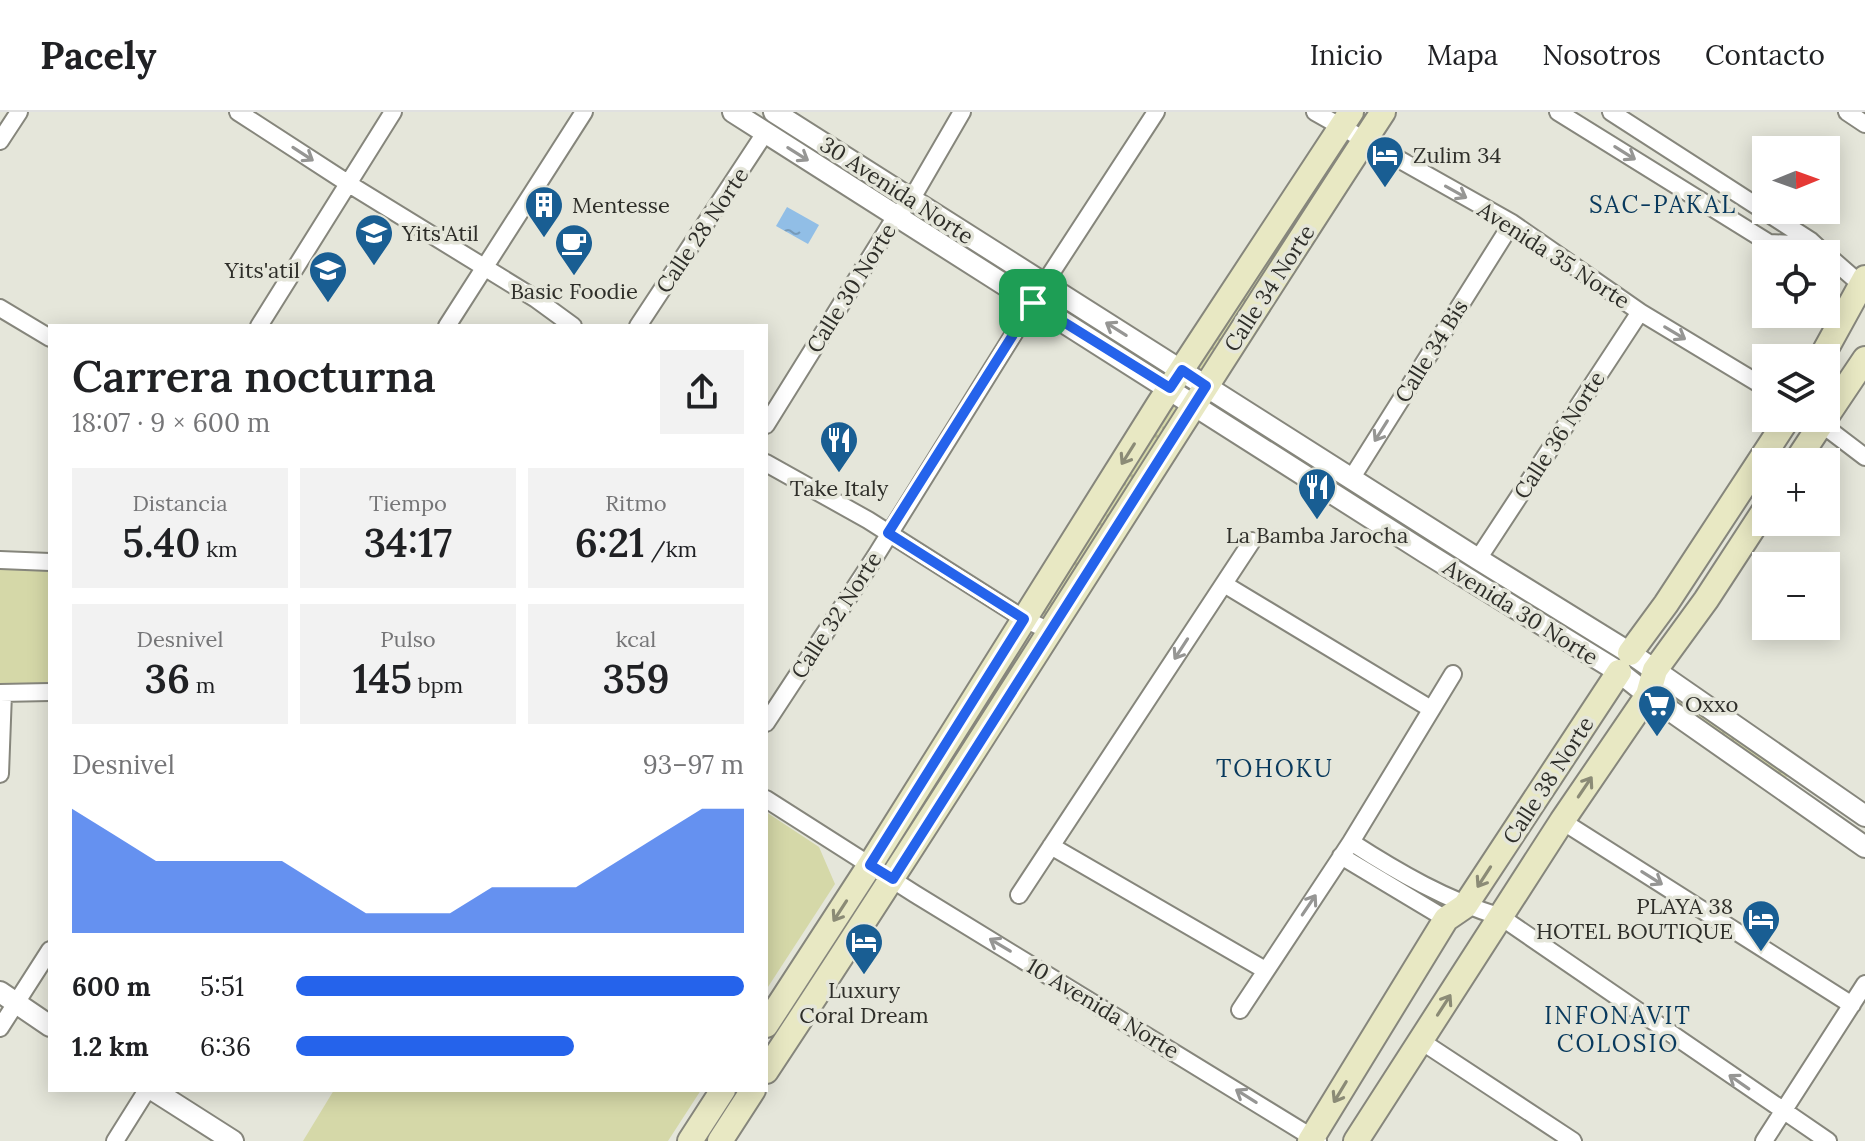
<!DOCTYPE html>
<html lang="es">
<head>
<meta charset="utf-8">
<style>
	body { margin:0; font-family:Lora,serif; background:#f2f2f2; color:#202124; height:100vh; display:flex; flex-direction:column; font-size:30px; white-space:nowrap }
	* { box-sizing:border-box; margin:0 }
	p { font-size:26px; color:#757577 }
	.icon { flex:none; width:44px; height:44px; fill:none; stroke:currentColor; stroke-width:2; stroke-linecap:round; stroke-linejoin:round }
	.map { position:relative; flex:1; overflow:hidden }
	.panel { position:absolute; left:48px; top:212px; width:720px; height:768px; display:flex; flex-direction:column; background:#fff; border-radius:0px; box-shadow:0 4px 20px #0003 }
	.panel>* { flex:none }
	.needle { width:52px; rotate:89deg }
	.buttons { position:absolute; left:1752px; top:24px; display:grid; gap:16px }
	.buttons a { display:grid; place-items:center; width:88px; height:88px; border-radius:0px; background:#fff; box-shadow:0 4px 20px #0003; font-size:40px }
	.pin { position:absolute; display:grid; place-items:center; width:68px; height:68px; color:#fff; margin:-34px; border-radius:16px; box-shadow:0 4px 12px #0006 }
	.round { display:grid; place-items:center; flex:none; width:84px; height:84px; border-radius:0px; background:#f2f2f2 }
	.overview { display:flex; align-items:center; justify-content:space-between; height:136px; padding:0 24px }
	h1 { font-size:44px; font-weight:600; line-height:60px }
	.metrics { display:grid; grid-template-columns:repeat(3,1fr); gap:12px; height:136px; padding:8px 24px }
	.metrics div { display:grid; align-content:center; border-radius:0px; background:#f2f2f2; text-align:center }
	.metrics b { font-size:40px; font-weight:600 }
	.metrics small { font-size:22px; font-weight:400 }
	.metrics p { font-size:22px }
	.chart { height:224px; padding:16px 24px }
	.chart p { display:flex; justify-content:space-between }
	.chart svg { width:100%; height:144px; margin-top:8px; fill:#2563eb; opacity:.7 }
	ul { padding:0 24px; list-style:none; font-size:26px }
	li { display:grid; grid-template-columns:128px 96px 1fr; align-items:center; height:60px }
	li i { height:20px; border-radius:10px; background:#2563eb }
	header { display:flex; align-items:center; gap:48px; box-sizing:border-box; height:112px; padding:0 40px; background:#fff; border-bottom:2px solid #e0e0e0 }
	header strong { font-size:38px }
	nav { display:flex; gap:44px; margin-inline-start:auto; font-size:28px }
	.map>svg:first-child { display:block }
</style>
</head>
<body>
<header>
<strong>Pacely</strong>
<nav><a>Inicio</a><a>Mapa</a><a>Nosotros</a><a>Contacto</a></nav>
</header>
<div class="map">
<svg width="1865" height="1029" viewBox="0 0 1865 1029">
	<defs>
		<pattern id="grass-dots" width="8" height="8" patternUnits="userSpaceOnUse" patternTransform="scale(2)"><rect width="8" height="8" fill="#d5d8a8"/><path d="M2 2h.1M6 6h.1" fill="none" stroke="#b7ba91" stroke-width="1.8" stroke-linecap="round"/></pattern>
		<pattern id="water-ripples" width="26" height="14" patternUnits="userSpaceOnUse" patternTransform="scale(2)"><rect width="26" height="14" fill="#91bee6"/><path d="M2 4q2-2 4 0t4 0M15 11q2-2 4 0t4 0" fill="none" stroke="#779bba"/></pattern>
	</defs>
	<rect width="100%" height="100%" fill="#e5e6da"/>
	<path fill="url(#grass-dots)" d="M1344,31L1348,34L1203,258L1199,259L1198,253Z
		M1174,286L1180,290L1126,382L1047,505L1043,504L1041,499L1121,377Z
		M1210,288L1612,541V545L1210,293Z
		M1024,525H1029V532L890,748L889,744Z
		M1664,577L1786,662L1787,665H1783L1662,581Z"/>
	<path fill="#d5d8a8" d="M0,454L50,456V573H0Z
		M766,700L819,735L835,772L766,878Z
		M334,978H701L668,1029H303Z"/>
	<path fill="url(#water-ripples)" d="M787,95L819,113L808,132L776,114Z"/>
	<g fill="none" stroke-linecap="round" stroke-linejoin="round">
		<defs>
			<path id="minor" d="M238,0L349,72L536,187L573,214
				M1315,0L1512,111L1640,200L1766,276
				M1558,0L1769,131L1793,132L1806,126
				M1611,0L1811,129L1825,142
				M1847,0L1865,12
				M0,29L19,0
				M1826,142L1865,176
				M1044,172L1156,0
				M0,196L50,226
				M259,214L393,0
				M447,214L584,0
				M638,214L765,21
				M1815,307L1865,345
				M766,313L896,104L911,88L962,0
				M766,351L868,408L1024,507L1050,519
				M1351,367L1512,111
				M1478,447L1640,200
				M0,448L50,450
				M1224,472L1431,597
				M0,581L50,580
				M766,611L875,445L1033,191
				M0,662L3,581
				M766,687L915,782L1318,1029
				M1562,709L1852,893
				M1351,730C1399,761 1446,788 1501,805L1828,1029
				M1051,734L1265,858
				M1341,744L1446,807
				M1019,783L1252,429
				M1240,898L1351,730L1453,562
				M0,916L50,838
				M1421,929L1573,1029
				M115,1029L147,978
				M1764,1029L1865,872"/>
			<path id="tertiary" d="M733,0L1426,441L1619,560L1648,583L1865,735
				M774,0L1478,447L1630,541L1865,704
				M0,880L50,914
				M153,978L233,1029"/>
			<path id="secondary" d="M1821,246L1865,166
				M1826,305L1865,247
				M1796,350L1825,306
				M1630,541L1666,492L1788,306
				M766,913L870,753L1159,292L1351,0
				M766,959C976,642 1175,318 1383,0
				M690,1029L723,978
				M720,1029L753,978
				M1310,1029L1446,807L1465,794L1619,560
				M1356,1029L1562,709L1648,583L1655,558L1706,488L1766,396"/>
		</defs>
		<use href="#minor" stroke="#86867c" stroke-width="20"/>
		<use href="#tertiary" stroke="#86867c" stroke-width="24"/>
		<use href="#secondary" stroke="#86867c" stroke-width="28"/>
		<use href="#minor" stroke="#fff" stroke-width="16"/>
		<use href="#tertiary" stroke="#fff" stroke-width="20"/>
		<use href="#secondary" stroke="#e8e8c3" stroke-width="24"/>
	</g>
	<defs><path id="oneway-shaft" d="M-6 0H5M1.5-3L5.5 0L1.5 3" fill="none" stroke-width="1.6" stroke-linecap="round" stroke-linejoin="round" transform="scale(2)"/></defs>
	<g stroke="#969694">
		<use href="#oneway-shaft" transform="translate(1625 41) rotate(32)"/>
		<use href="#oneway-shaft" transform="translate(303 42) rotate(33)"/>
		<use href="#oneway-shaft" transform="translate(798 42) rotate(32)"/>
		<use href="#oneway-shaft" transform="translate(1456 80) rotate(29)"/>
		<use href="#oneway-shaft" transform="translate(1116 217) rotate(-148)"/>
		<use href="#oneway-shaft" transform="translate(1675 221) rotate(31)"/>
		<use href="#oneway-shaft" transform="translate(1381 319) rotate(122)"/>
		<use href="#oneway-shaft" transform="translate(1181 537) rotate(123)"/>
		<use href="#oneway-shaft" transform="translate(1652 766) rotate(32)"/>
		<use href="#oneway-shaft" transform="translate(1309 793) rotate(-56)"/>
		<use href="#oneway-shaft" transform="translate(1000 833) rotate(-149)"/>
		<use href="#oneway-shaft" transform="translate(1739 970) rotate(-145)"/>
		<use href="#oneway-shaft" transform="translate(1246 984) rotate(-148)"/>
	</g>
	<g stroke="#8b8b76">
		<use href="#oneway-shaft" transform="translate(1128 342) rotate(122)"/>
		<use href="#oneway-shaft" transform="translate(1585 675) rotate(-56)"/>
		<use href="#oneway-shaft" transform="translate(1484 765) rotate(123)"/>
		<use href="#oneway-shaft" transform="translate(840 799) rotate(123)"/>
		<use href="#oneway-shaft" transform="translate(1444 893) rotate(-57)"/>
		<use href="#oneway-shaft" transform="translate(1340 980) rotate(121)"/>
	</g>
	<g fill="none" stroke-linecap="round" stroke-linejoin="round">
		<defs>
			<path id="route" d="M1033,191L1170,276L1182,258L1206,274L893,767L870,753L1024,507L888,421Z"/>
		</defs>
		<use href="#route" stroke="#fff" stroke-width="16"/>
		<use href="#route" stroke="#2563eb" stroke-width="10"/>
	</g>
	<defs>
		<symbol id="hotel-pin" viewBox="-11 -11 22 30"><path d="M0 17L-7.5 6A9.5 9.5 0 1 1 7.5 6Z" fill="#195e93" stroke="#e5e6da"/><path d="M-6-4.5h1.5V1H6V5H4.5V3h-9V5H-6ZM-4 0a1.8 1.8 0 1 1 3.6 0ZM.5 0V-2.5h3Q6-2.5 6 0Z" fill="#fff"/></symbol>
		<symbol id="building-pin" viewBox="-11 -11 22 30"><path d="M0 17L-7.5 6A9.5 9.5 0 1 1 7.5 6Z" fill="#195e93" stroke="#e5e6da"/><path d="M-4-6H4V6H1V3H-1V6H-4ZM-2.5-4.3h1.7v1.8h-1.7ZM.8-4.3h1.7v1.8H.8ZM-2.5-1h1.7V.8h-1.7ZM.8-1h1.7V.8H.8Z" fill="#fff"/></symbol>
		<symbol id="school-pin" viewBox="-11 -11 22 30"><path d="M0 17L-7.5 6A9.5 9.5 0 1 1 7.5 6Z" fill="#195e93" stroke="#e5e6da"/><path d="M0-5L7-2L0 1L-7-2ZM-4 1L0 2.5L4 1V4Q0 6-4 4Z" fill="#fff"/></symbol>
		<symbol id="cafe-pin" viewBox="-11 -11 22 30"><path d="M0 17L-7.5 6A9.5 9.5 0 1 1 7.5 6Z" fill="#195e93" stroke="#e5e6da"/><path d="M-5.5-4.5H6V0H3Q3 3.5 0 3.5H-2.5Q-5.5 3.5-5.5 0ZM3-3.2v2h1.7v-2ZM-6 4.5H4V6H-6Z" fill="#fff"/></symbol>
		<symbol id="restaurant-pin" viewBox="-11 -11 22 30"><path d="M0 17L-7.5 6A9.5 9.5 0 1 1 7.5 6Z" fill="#195e93" stroke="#e5e6da"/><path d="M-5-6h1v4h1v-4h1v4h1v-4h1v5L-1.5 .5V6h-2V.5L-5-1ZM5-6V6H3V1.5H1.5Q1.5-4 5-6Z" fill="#fff"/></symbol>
		<symbol id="supermarket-pin" viewBox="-11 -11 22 30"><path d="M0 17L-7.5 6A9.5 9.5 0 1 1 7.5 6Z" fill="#195e93" stroke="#e5e6da"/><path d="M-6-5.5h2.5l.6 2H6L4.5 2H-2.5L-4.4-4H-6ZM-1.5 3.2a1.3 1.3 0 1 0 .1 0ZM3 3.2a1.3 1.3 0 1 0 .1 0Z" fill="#fff"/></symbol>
	</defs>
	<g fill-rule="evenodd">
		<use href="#hotel-pin" x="1363" y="21" width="44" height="60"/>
		<use href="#building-pin" x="522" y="71" width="44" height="60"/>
		<use href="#school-pin" x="352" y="99" width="44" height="60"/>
		<use href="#cafe-pin" x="552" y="109" width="44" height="60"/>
		<use href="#school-pin" x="306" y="136" width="44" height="60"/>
		<use href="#restaurant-pin" x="817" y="306" width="44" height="60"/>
		<use href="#restaurant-pin" x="1295" y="353" width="44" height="60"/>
		<use href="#supermarket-pin" x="1635" y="570" width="44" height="60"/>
		<use href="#hotel-pin" x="1739" y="785" width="44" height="60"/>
		<use href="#hotel-pin" x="842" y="808" width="44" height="60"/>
	</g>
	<g text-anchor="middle" stroke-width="7" stroke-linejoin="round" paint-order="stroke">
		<g font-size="22" fill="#2e2e29" stroke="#e5e6da" text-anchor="start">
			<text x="1413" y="51">Zulim 34</text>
			<text x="572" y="101">Mentesse</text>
			<text x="402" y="129">Yits'Atil</text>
			<text x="300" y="166" text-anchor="end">Yits'atil</text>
			<text x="574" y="187" text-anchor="middle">Basic Foodie</text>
			<text x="839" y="384" text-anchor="middle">Take Italy</text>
			<text x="1317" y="431" text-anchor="middle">La Bamba Jarocha</text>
			<text x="1685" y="600">Oxxo</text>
			<text x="1733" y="802" text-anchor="end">PLAYA 38<tspan x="1733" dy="25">HOTEL BOUTIQUE</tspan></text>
			<text x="864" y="886" text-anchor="middle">Luxury<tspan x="864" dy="25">Coral Dream</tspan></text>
		</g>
		<g font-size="22" fill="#2e2e29" stroke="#e5e6da">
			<text transform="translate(897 78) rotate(33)" y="8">30 Avenida Norte</text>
			<text transform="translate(702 118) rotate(-56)" y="8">Calle 28 Norte</text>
			<text transform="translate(1554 143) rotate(33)" y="8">Avenida 35 Norte</text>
			<text transform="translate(851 176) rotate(-58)" y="8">Calle 30 Norte</text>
			<text transform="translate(1269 176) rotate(-57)" y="8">Calle 34 Norte</text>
			<text transform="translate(1431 239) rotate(-58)" y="8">Calle 34 Bis</text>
			<text transform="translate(1559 323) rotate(-57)" y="8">Calle 36 Norte</text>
			<text transform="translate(1521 500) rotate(32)" y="8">Avenida 30 Norte</text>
			<text transform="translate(836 503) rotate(-57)" y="8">Calle 32 Norte</text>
			<text transform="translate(1548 668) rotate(-57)" y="8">Calle 38 Norte</text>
			<text transform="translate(1103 896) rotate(31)" y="8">10 Avenida Norte</text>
		</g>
		<g font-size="24" letter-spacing="2" fill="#08395d" stroke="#e5e6da">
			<text x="1663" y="101">SAC-PAKAL</text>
			<text x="1275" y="665">TOHOKU</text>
			<text x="1618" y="912">INFONAVIT<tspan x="1618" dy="28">COLOSIO</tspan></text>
		</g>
	</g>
</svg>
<div class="buttons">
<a><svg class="needle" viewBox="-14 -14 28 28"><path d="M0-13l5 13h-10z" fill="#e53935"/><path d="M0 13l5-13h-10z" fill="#757577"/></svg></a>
<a><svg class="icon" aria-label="locate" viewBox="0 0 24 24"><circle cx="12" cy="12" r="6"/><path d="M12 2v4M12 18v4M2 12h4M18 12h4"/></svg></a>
<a><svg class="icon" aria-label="layers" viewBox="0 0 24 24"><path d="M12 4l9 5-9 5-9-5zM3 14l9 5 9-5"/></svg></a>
<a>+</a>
<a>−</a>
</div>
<div class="pin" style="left:1033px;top:191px;background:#1e9e55"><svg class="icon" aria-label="arrive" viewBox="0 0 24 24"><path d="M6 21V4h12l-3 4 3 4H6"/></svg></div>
<section class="panel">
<div class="overview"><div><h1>Carrera nocturna</h1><p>18:07 · 9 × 600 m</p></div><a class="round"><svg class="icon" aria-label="share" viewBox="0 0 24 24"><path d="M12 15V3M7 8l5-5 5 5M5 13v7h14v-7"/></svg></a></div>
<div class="metrics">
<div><p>Distancia</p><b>5.40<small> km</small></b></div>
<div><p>Tiempo</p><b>34:17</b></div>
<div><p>Ritmo</p><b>6:21<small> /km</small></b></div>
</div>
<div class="metrics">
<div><p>Desnivel</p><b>36<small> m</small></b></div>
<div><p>Pulso</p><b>145<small> bpm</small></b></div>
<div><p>kcal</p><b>359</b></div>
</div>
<div class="chart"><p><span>Desnivel</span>93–97 m</p>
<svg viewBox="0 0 160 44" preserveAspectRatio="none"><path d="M0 44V6L10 14L20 22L30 22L40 22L50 22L60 30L70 38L80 38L90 38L100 30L110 30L120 30L130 22L140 14L150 6L160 6V44z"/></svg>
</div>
<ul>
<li><b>600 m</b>5:51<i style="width:100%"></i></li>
<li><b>1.2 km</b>6:36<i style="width:62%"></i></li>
</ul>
</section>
</div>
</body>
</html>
